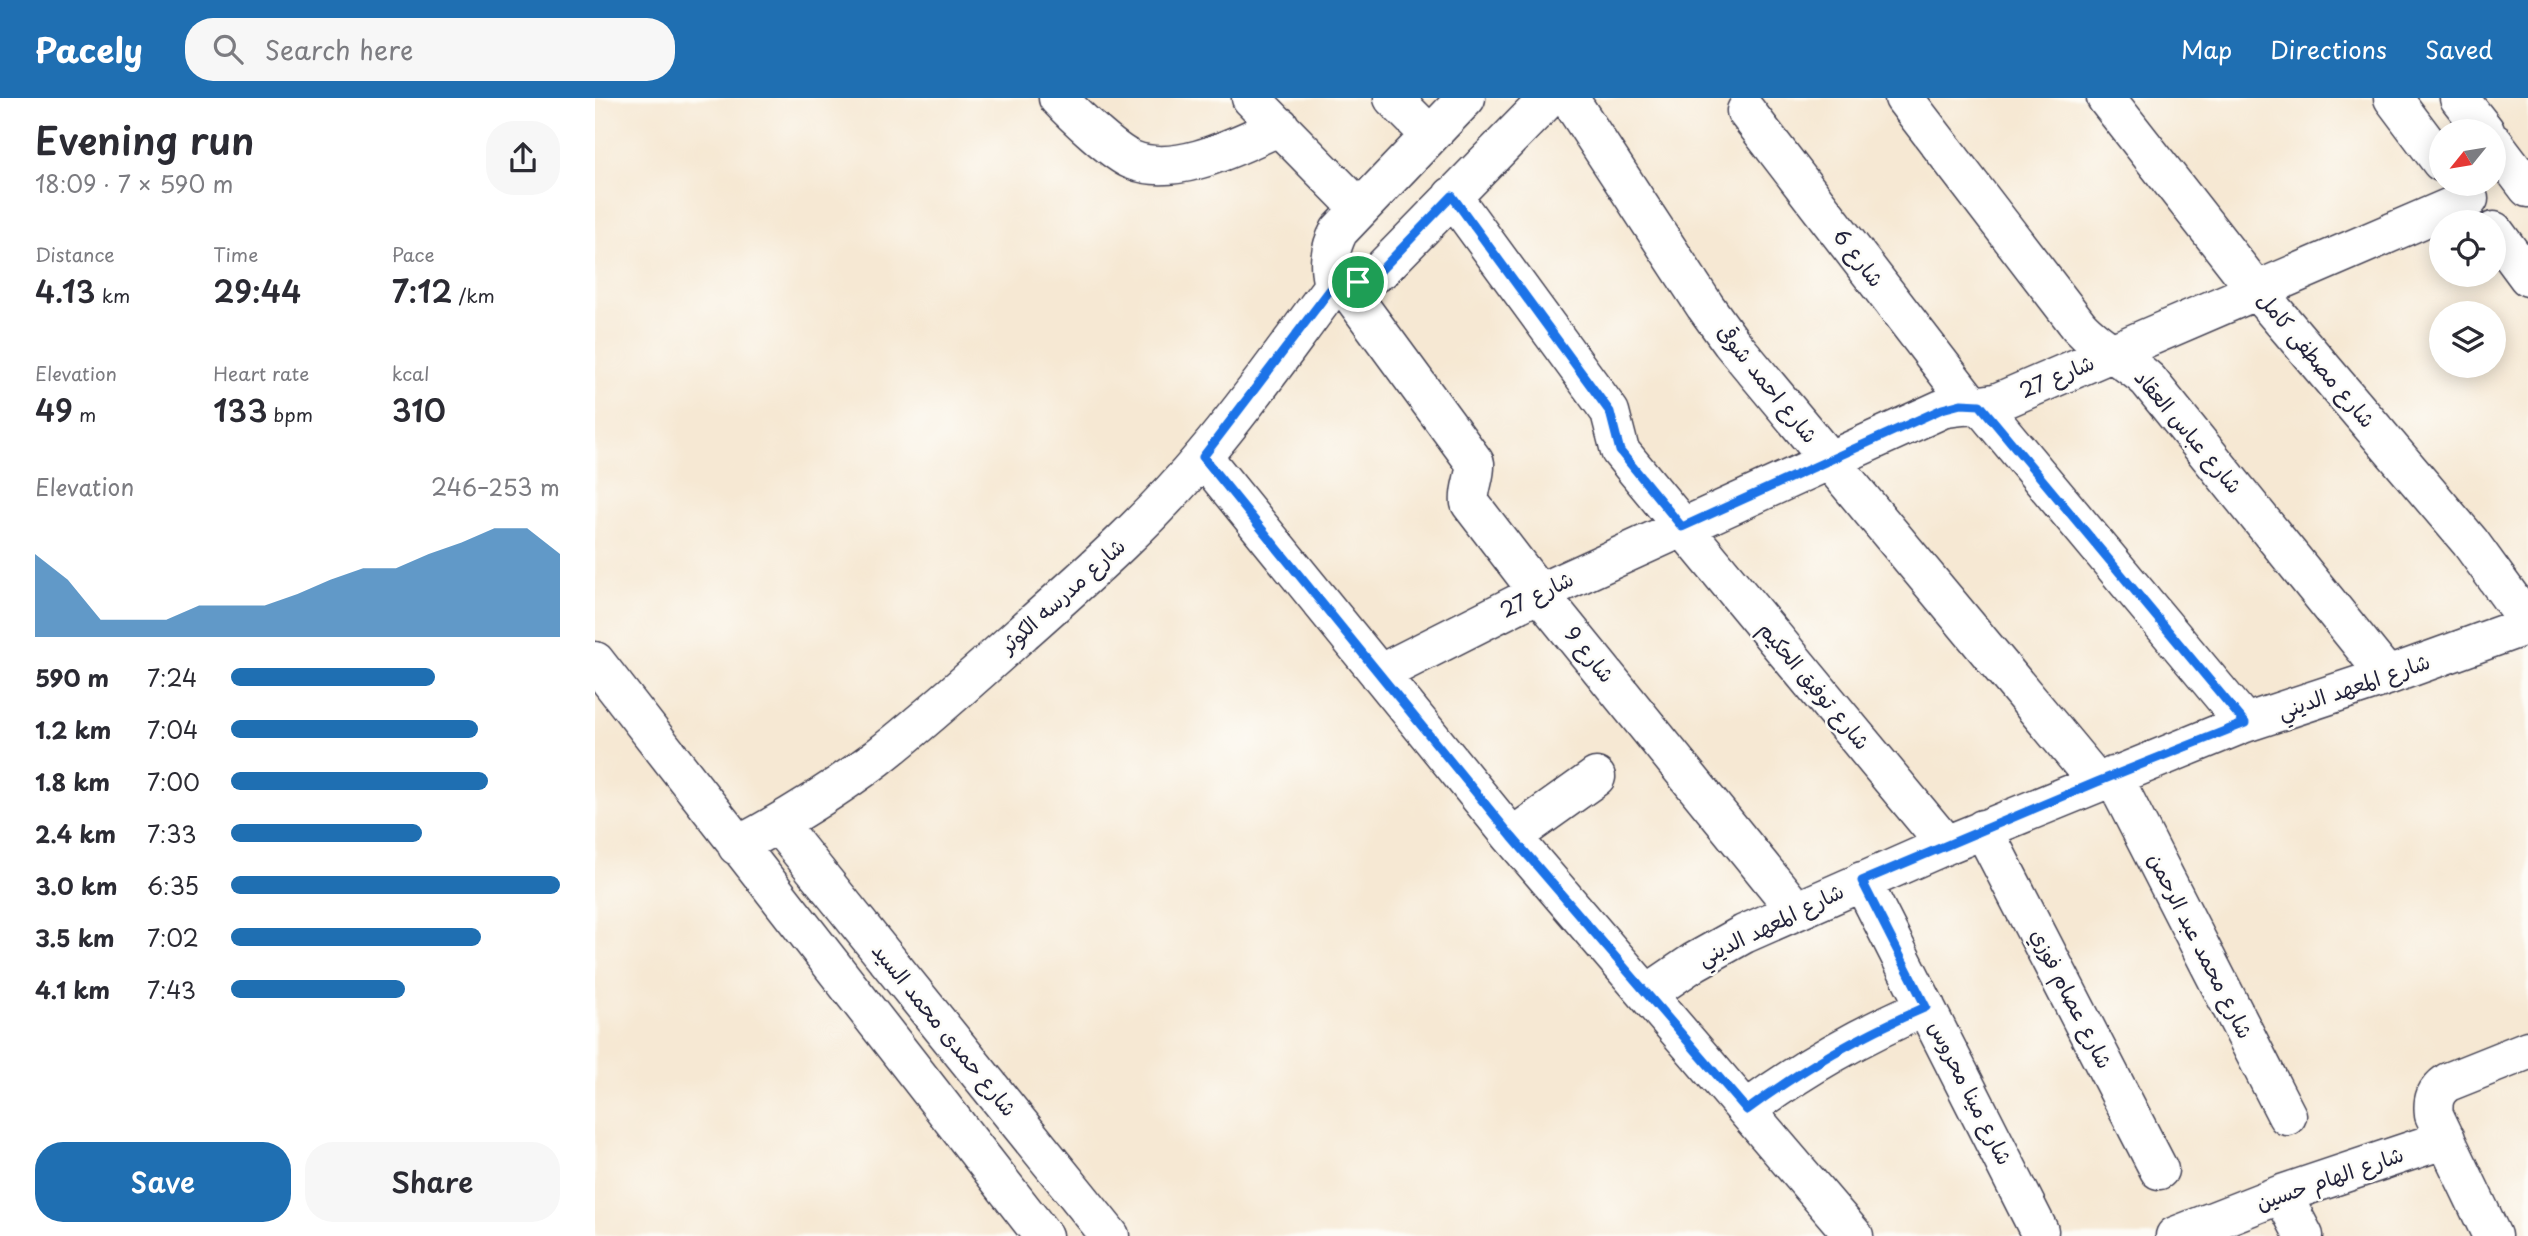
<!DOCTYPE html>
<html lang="en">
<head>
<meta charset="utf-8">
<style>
	body { margin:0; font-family:"Playpen Sans","Playpen Sans Arabic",sans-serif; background:#f7f7f7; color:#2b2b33; height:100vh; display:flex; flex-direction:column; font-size:26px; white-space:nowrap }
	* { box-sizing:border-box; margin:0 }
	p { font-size:23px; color:#7c7c81 }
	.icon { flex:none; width:38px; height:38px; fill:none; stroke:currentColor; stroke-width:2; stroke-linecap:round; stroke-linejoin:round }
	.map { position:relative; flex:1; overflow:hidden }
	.details { display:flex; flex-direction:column; background:#fff; width:595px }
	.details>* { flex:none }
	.needle { width:46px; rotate:240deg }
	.controls { position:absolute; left:1834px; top:21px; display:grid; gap:14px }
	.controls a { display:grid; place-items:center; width:77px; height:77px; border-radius:50%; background:#fff; box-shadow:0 4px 18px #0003; font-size:35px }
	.pin { position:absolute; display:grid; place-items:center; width:60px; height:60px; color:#fff; margin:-30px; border:4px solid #fff; border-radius:50%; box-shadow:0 2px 7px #0007 }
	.round { display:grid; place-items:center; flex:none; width:74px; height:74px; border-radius:28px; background:#f7f7f7 }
	.head { display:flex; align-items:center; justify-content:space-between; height:119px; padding:0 35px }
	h1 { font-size:38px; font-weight:600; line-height:52px }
	.metrics { display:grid; grid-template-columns:repeat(3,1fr); gap:10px; height:119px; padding:7px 35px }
	.metrics div { display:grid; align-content:center }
	.metrics b { font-size:30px; font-weight:600 }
	.metrics small { font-size:19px; font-weight:400 }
	.metrics p { font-size:19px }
	.chart { height:196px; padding:14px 35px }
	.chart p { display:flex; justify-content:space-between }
	.chart svg { width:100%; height:126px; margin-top:7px; fill:#1f6fb2; opacity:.7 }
	.primary-button { display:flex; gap:14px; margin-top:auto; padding:14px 35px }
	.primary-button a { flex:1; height:80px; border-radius:28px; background:#1f6fb2; color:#fff; font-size:28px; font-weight:600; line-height:80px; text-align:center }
	.primary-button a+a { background:#f7f7f7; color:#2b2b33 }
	ul { padding:0 35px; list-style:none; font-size:23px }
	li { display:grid; grid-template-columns:112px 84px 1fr; align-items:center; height:52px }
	li i { height:18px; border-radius:9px; background:#1f6fb2 }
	header { display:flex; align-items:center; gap:42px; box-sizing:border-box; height:98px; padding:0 35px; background:#1f6fb2; color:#fff }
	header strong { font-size:33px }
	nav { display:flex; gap:38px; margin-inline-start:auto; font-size:24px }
	.search { width:490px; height:63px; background:#f7f7f7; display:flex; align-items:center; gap:18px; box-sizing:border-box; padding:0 24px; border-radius:28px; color:#7c7c81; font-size:26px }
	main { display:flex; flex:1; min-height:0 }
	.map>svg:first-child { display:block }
</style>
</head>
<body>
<header>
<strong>Pacely</strong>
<div class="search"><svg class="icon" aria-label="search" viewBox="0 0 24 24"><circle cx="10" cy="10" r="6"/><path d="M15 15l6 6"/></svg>Search here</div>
<nav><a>Map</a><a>Directions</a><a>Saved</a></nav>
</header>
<main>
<section class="details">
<div class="head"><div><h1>Evening run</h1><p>18:09 · 7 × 590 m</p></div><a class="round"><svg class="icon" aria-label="share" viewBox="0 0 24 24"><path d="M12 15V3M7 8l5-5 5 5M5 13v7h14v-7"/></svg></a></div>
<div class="metrics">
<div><p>Distance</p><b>4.13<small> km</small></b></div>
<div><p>Time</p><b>29:44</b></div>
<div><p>Pace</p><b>7:12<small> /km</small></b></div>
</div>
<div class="metrics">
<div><p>Elevation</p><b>49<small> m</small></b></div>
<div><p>Heart rate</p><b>133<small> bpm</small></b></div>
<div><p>kcal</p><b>310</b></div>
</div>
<div class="chart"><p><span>Elevation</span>246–253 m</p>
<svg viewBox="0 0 160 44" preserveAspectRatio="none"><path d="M0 44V15L10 24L20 38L30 38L40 38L50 33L60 33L70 33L80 29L90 24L100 20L110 20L120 15L130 11L140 6L150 6L160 15V44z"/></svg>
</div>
<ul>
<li><b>590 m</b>7:24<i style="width:62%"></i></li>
<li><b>1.2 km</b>7:04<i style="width:75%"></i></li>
<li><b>1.8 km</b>7:00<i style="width:78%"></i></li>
<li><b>2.4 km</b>7:33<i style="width:58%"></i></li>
<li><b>3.0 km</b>6:35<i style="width:100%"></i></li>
<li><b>3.5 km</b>7:02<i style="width:76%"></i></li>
<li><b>4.1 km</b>7:43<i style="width:53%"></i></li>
</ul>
<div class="primary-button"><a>Save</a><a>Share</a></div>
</section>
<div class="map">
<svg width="1933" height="1138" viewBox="0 0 1933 1138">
	<rect width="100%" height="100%" fill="#fdfcf7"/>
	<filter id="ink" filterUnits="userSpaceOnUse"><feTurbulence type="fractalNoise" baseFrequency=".0143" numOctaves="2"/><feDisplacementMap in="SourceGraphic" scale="14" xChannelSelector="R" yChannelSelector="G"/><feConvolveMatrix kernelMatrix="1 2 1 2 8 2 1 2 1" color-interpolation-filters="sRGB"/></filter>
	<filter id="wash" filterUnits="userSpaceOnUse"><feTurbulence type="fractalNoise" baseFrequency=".00686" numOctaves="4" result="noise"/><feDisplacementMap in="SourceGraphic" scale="28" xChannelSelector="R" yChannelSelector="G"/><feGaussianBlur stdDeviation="1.57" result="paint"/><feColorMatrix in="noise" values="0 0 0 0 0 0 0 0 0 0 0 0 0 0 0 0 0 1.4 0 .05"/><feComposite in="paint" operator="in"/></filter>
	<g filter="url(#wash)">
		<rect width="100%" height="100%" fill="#f6e8d3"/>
	</g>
	<g filter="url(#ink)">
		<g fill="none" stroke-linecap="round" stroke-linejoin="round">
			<defs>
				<path id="minor" d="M463,0C477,15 519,55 537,62C582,80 643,47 685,28
					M656,0L765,111
					M798,0L835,37
					M974,0L1110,208L1136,244L1502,684
					M1309,0L1484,228C1504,250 1531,262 1553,282L1792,578
					M1511,0L1662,193L1875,444L1933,524
					M1798,0L1846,64
					M1864,0L1890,33
					M1151,13L1376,306
					M1899,45L1933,90
					M857,98L1015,314L1025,353L1351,747
					M1899,133L1933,179
					M738,188L763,184L786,172L954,0
					M750,188L880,365C881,379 873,391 875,405L944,495L1201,812
					M1385,307L1650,625
					M608,359L917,739L1259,1138
					M0,563L448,1138
					M784,576L944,495L1347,311C1366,306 1385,309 1403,304L1874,101
					M1518,678L1692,1018
					M183,726L515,1138
					M1388,731L1564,1072
					M917,739L1001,679
					M142,748C191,722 238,693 282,660C332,621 379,578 427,535C490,479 554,423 609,357C655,303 695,245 738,188C733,167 734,152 744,133L871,0
					M1267,783L1444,1133
					M1052,896L1099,864L1149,836L1351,747L1650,625L1792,578L1933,527
					M1151,1012C1210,969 1264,938 1331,909
					M1687,1096L1709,1138
					M1580,1138L1687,1096L1851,1041
					M1897,1138L1839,1017C1837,1002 1840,993 1853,984L1933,952"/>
			</defs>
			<use href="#minor" stroke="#424052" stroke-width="41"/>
			<use href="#minor" stroke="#fff" stroke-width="38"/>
		</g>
	</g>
	<g fill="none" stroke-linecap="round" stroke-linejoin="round" filter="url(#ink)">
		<defs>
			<path id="route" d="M857,98L1015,314L1025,353L1087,429L1347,311L1366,306L1385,307L1650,625L1502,684L1267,783L1331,909C1264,938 1210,969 1152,1012L917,739L608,359L738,188L763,184L786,172Z"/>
		</defs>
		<use href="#route" stroke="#fff" stroke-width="14"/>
		<use href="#route" stroke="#1a73e8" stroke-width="9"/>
	</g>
	<g text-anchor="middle" stroke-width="5" stroke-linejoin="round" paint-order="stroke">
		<g font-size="21" fill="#22223b" stroke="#fdfcf7">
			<text transform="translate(1263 160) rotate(52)" y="7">شارع 6</text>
			<text transform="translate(1721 262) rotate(50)" y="7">شارع مصطفى كامل</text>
			<text transform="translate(1462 279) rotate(-23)" y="7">شارع 27</text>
			<text transform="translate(1172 286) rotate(51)" y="7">شارع احمد شوقى</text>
			<text transform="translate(1593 334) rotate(50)" y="7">شارع عباس العقاد</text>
			<text transform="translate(942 497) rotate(-26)" y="7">شارع 27</text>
			<text transform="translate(468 498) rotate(-42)" y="7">شارع مدرسه الكوثر</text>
			<text transform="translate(994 557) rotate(51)" y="7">شارع 9</text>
			<text transform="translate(1219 588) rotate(50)" y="7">شارع توفيق الحكيم</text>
			<text transform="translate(1759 589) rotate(-19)" y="7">شارع المعهد الديني</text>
			<text transform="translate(1176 827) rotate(-26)" y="7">شارع المعهد الديني</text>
			<text transform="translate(1605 848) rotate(63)" y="7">شارع محمد عبد الرحمن</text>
			<text transform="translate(1476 901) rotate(63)" y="7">شارع عصام فوزي</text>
			<text transform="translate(349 932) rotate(51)" y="7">شارع حمدى محمد السيد</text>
			<text transform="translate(1375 995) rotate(63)" y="7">شارع مينا محروس</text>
			<text transform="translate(1735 1081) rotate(-19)" y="7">شارع الهام حسين</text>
		</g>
	</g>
</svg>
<div class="controls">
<a><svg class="needle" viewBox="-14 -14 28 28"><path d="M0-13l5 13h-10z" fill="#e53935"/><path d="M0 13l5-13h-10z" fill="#7c7c81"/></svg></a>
<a><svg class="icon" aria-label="locate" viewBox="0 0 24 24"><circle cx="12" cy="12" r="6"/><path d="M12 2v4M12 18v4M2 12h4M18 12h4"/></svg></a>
<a><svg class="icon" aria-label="layers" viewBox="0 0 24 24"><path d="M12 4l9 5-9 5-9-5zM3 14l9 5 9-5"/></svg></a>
</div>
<div class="pin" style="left:763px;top:184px;background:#1e9e55"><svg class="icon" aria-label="arrive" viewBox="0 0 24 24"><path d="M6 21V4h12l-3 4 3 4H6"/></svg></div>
</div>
</main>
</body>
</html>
